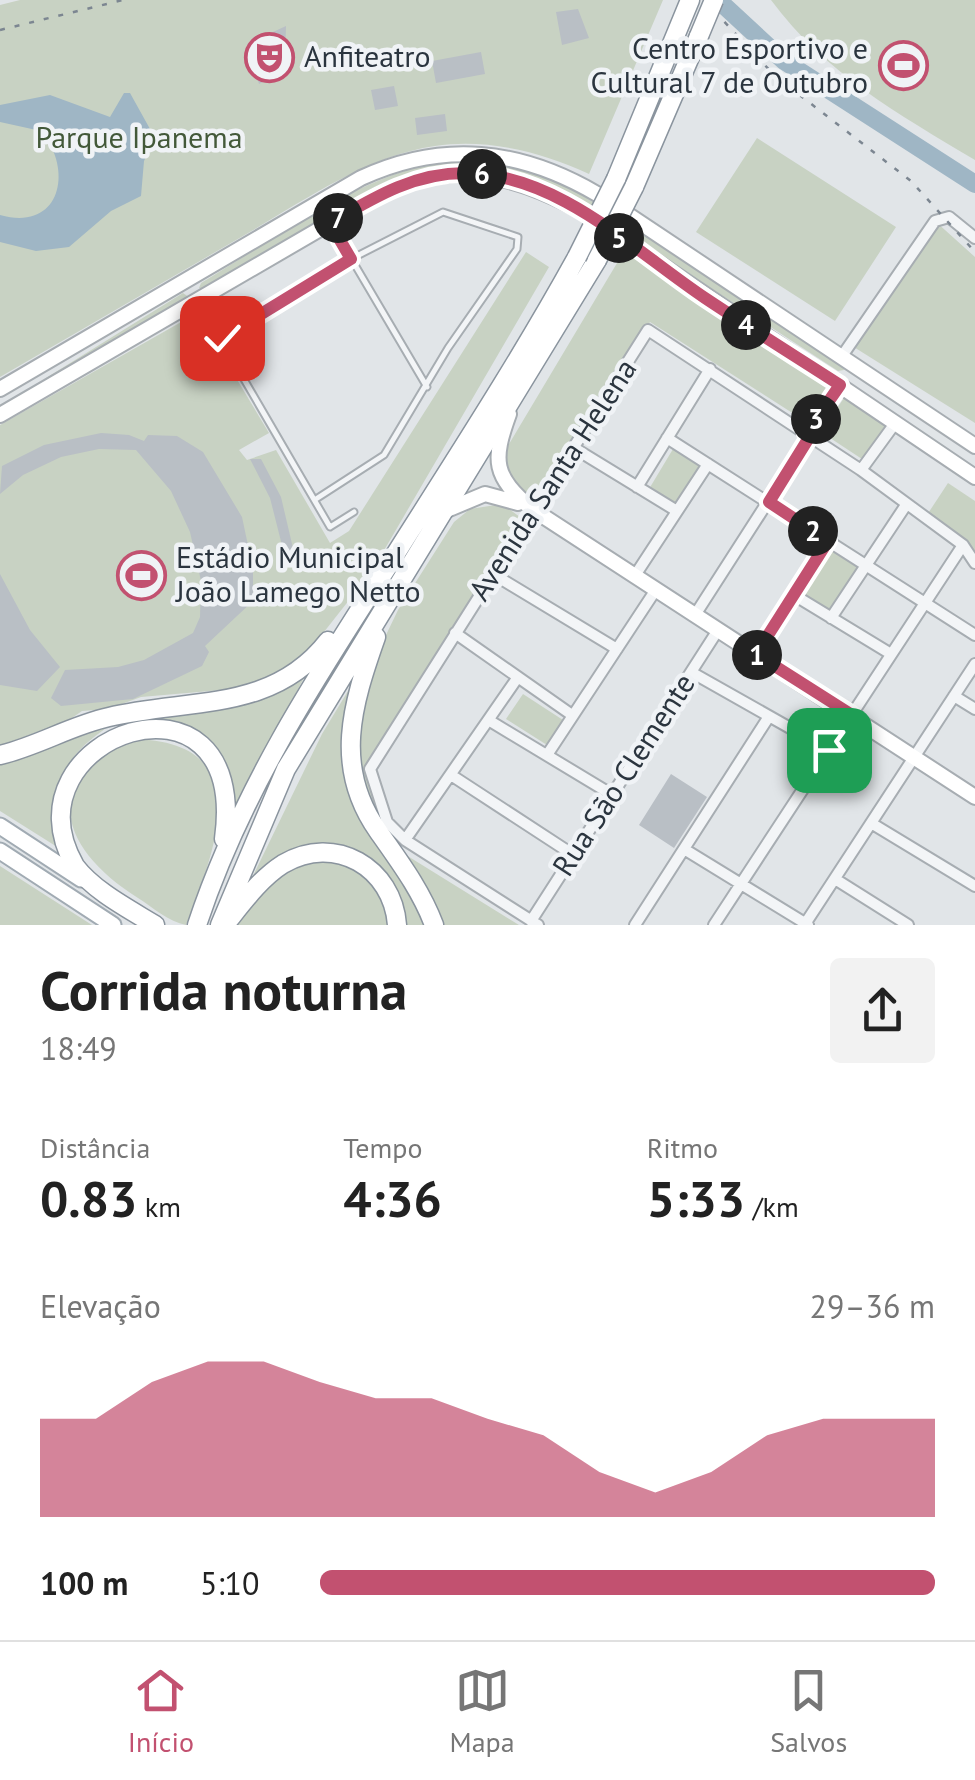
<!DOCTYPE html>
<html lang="pt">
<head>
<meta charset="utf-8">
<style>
	body { margin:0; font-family:"PT Sans",sans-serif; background:#f2f2f2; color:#222; height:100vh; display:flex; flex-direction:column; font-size:38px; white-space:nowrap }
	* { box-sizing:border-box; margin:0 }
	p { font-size:32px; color:#767676 }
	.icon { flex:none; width:55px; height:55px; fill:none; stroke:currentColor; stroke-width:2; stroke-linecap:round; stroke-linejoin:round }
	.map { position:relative; height:925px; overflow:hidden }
	.side { display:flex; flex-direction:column; background:#fff; flex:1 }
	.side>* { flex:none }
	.pin { position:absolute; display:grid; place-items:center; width:85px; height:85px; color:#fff; margin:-42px; border-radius:20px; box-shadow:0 5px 15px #0006 }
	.km { position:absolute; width:50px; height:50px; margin:-25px; border-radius:50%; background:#222; color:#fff; font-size:28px; line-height:50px; text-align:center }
	.round { display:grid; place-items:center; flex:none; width:105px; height:105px; border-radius:10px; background:#f2f2f2 }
	.head { display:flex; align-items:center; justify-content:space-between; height:170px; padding:0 40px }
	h1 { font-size:55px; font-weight:800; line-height:75px }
	.metrics { display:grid; grid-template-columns:repeat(3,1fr); gap:15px; height:170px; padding:10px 40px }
	.metrics div { display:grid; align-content:center }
	.metrics b { font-size:50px; font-weight:800 }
	.metrics small { font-size:28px; font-weight:400 }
	.metrics p { font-size:28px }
	.chart { height:280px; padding:20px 40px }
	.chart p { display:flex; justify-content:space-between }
	.chart svg { width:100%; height:180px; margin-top:10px; fill:#c25170; opacity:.7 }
	ul { padding:0 40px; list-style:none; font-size:32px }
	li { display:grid; grid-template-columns:160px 120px 1fr; align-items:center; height:75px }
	li i { height:25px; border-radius:12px; background:#c25170 }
	.tabs { display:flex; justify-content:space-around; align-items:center; height:140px; border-top:2px solid #e0e0e0; background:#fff; font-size:28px; color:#767676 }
	.tabs a { display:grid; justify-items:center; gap:5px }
	.tabs .selected { color:#c25170 }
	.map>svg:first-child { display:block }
</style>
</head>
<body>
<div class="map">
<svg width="975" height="925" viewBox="0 0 975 925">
	<rect width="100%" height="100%" fill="#e1e5e8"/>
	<path fill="#c8d2c3" d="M20,0H663L589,174C543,152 486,138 435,146C366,156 302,202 243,236C162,283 81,330 0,377V5Z
		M771,0H975V160C898,114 825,73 771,0Z
		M757,138L896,227L835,321L696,232Z
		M457,159L511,163L562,182L842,364L844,370L838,371L560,190L510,171L458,167L427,171L205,290L199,288L201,283C280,236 364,170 457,159Z
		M935,221L975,257V423L849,344Z
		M626,248L835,385L808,423L650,322L540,502C517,489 503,477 506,449Z
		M526,252L549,267L372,571L309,651L279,673L254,683L233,689L141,697L108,709L82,711L69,720L0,746V425L197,313L269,433L239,450L247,460L276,450L330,543L349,531Z
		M183,293L190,298L49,381L46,378Z
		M846,395L890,424L865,461L821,432Z
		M673,449L702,468L677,507L649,489Z
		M948,483L975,501V555L923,521Z
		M502,504L524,520L364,770L380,822L406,855L519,925H440L372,815L354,766L362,685L398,610L454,522L470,509Z
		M828,548L861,570L832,615L799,593Z
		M307,672L233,813L230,787L184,729L148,719C207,714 258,708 307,672Z
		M351,686L343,726V763L428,925H404C372,815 333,849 250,882L322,734Z
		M523,694L563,720L547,745L506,719Z
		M109,726C56,762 52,789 62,850L0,811V765Z
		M127,739C260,738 217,846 186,925C169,922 152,907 138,898C65,852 36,787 127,739Z
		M326,859C363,870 385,884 390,925H238C264,885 278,869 326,859Z
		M0,866L92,925H0Z"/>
	<path fill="#9fb6c5" d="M124,93H130L155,138L144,161L141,196L111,211L69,247L36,251L0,242V215C61,232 74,170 41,131L0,122V105L50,95L110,117Z"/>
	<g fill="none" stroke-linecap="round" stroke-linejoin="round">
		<path stroke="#9fb6c5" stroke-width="18" d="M718,0L784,61L975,184"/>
	</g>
	<path fill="#b9bfc5" d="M578,9L589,38L562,45L556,12Z
		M286,26L285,59L272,77L259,84L247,44Z
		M481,52L485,74L436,83L432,61Z
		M394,86L398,106L375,110L371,90Z
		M445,114L447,131L417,135L415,118Z
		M101,433L129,435L144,441L148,435L177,436L203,452L242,517L253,569V601L205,646L209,652L202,666L133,699L61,706L51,698L65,670L118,667L144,660L193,633L200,617L201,581L190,532L171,491L136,450L99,449L61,457L23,475L0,494L2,466L44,445Z
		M250,459H261L281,497L296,561H286L270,498Z
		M0,574L30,630L60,667L37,691L0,685Z
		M671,774L707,797L674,848L639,825Z"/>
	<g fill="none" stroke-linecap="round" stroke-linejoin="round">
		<defs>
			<path id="lane" d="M332,226L427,387
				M199,302L330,527L354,512
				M222,338L351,259L443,212L518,237L517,249L448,348L384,455L316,499"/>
			<path id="street" d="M842,356L935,221L949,217L975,238
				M806,433L840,385
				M667,438L975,635
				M574,448L677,511
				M861,470L896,422
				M637,487L710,369
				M493,574L617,649
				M634,577L708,464
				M794,595L891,654
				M695,615L810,436
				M831,618L906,505
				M455,633L572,715
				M756,654L828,541
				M691,672L829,750
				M954,696L975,709
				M490,721L611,794
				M547,755L655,591
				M451,775L572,854
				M871,823L975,886
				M405,840L518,677
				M684,849L808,925
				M835,879L908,925
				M531,921L718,630
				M805,924L975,664
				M538,925L405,840L387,822L370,769L648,330L861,470L963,545L975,563
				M635,925L768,718
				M714,925L963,545"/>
			<path id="secondary" d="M0,389L361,178C443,140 520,149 597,194L975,446
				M509,414C492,461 493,476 532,509L975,797
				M0,415L375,197C452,158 507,173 580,210L975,477
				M442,512L485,494L518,503"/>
			<path id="primary" d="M0,826L81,879
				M0,851L113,925"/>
			<path id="highway" d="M616,179L690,0
				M634,187L699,36
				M376,637C352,705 333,767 378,831C399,861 421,890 434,925
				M0,755C38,746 72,725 109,717C189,698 272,713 328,641
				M228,921C244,901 261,878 283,864C335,833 393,868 397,925
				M155,925C129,909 94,891 75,866C0,735 250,650 224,839
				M197,925C240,795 312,683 386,569C451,466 518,364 577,257
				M220,925L286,769L597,260"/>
		</defs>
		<use href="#lane" stroke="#a7adb2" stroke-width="9"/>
		<use href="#street" stroke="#a7adb2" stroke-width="14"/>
		<use href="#secondary" stroke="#a7adb2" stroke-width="18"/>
		<use href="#primary" stroke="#a1abb3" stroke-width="19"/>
		<use href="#highway" stroke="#8a949e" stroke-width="21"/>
		<use href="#lane" stroke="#f3f5f7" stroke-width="5"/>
		<use href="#street" stroke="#f3f5f7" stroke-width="10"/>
		<use href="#secondary" stroke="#fff" stroke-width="14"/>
		<use href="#primary" stroke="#fff" stroke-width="15"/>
		<use href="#highway" stroke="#fff" stroke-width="18"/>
		<path stroke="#7c8691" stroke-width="2.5" stroke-dasharray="5 10" stroke-linecap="butt" d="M704,0L775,76L911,181L975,252
			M0,30L123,0"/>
		<defs>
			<path id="highway-bridge" d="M699,36L714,0
				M577,257L616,179
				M597,260L634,187"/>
		</defs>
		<use href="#highway-bridge" stroke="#8a949e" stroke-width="21" stroke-linecap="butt"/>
		<use href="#highway-bridge" stroke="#fff" stroke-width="18"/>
	</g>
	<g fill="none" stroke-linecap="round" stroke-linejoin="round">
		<defs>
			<path id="route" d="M222,338L351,259L330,223C373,198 413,173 465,173C558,174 632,249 705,298C750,328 795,356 840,385L806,434L810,436L769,502L828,541L756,654L852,715L829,750"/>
		</defs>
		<use href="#route" stroke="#fff" stroke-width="20"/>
		<use href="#route" stroke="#c25170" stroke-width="12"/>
	</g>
	<defs>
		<symbol id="theatre-ring" viewBox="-11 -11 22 22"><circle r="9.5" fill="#f0f3f6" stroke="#c25170" stroke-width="1.5"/><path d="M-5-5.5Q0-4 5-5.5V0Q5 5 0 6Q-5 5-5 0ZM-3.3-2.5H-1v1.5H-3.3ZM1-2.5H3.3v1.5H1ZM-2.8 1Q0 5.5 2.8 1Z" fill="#c25170"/></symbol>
		<symbol id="stadium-ring" viewBox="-11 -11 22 22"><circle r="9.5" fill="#f0f3f6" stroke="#c25170" stroke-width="1.5"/><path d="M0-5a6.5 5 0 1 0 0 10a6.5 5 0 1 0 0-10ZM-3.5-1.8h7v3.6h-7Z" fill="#c25170"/></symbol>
	</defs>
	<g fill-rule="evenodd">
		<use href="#theatre-ring" x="242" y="30" width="55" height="55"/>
		<use href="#stadium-ring" x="876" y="38" width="55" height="55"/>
		<use href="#stadium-ring" x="114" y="548" width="55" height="55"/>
	</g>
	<g text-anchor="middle" stroke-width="9" stroke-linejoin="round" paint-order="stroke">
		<g font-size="30" fill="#2b353f" stroke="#f0f3f6" text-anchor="start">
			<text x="868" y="59" text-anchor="end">Centro Esportivo e<tspan x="868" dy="34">Cultural 7 de Outubro</tspan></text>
			<text x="304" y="67">Anfiteatro</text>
			<text x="176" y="568">Estádio Municipal<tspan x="176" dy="34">João Lamego Netto</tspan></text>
		</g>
		<g font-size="30" fill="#435939" stroke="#f0f3f6">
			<text x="139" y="148">Parque Ipanema</text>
		</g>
		<g font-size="30" fill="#2b353f" stroke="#f0f3f6">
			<text transform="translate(553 480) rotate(-57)" y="10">Avenida Santa Helena</text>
			<text transform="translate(624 775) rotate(-57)" y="10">Rua São Clemente</text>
		</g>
	</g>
</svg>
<div class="pin" style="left:829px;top:750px;background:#1e9e55"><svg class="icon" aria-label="arrive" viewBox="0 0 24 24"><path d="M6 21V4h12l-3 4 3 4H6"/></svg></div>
<div class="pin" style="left:222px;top:338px;background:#d93025"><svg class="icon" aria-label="check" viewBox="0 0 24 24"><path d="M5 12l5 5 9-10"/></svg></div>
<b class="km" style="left:757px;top:655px">1</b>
<b class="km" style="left:813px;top:531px">2</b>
<b class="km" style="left:816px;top:419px">3</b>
<b class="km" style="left:746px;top:325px">4</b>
<b class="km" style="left:619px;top:238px">5</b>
<b class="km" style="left:482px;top:174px">6</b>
<b class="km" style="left:338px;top:218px">7</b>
</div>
<section class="side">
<div class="head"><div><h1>Corrida noturna</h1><p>18:49</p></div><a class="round"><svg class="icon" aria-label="share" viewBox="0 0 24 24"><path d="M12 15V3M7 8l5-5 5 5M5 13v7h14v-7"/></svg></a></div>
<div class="metrics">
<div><p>Distância</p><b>0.83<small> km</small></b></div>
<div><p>Tempo</p><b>4:36</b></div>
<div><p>Ritmo</p><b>5:33<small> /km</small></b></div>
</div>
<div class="chart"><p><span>Elevação</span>29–36 m</p>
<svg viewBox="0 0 160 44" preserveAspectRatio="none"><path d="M0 44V20L10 20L20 11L30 6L40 6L50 11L60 15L70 15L80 20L90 24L100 33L110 38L120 33L130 24L140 20L150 20L160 20V44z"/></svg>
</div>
<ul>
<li><b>100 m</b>5:10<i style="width:100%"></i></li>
</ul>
</section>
<nav class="tabs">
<a class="selected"><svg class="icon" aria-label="home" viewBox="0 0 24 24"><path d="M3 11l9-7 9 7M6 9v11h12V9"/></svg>Início</a>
<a><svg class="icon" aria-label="map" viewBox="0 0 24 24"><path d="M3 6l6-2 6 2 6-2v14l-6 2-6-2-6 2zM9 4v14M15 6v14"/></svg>Mapa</a>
<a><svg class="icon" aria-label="saved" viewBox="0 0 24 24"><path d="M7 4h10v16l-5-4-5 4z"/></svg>Salvos</a>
</nav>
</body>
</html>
